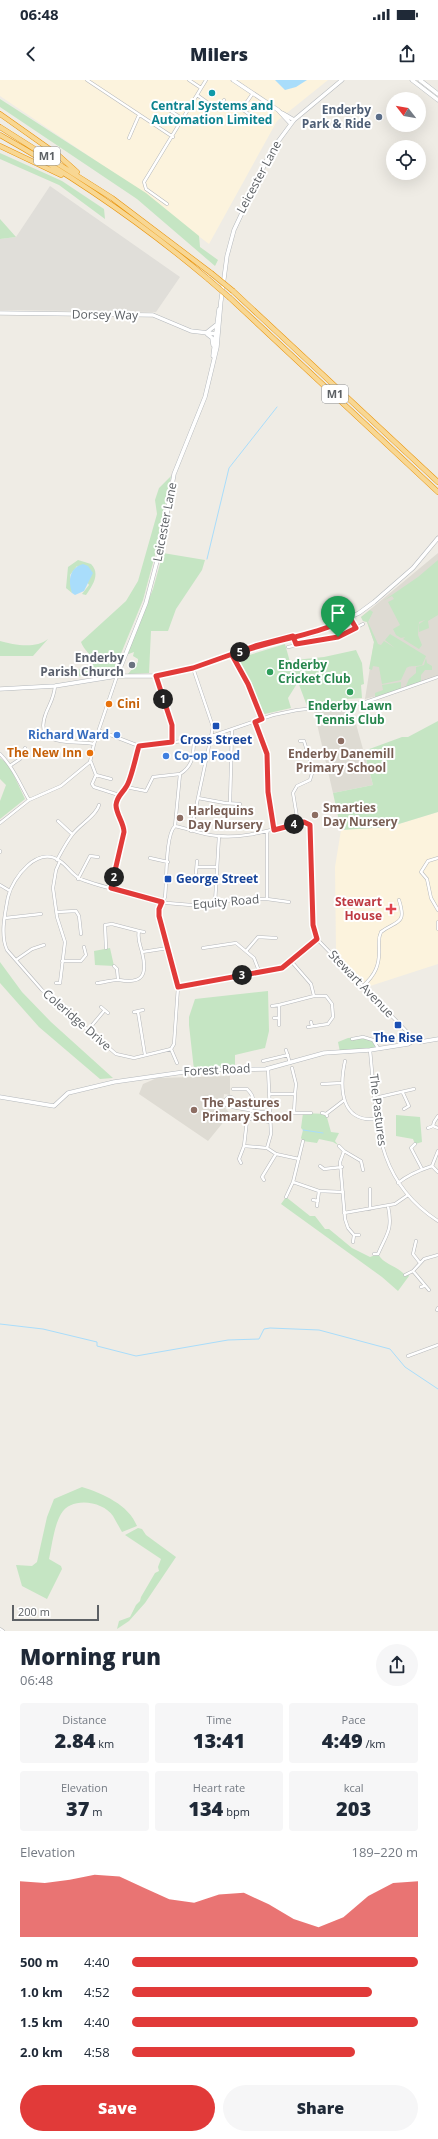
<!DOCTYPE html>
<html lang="en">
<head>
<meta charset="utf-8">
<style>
	body { margin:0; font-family:"Open Sans",sans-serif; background:#f6f6f7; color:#1f2937; height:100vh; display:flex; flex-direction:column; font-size:15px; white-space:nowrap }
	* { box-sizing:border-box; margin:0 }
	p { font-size:13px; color:#747a83 }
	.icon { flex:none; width:22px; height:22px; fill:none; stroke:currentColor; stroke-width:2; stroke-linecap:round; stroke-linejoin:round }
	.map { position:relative; height:1551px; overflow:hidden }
	.side { display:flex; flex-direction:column; background:#fff; flex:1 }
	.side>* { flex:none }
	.needle { width:26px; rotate:301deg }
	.controls { position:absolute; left:386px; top:12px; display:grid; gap:8px }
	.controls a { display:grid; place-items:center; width:40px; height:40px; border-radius:50%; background:#fff; box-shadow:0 4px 16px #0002; font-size:20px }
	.scale { position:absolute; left:12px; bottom:10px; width:87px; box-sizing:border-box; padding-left:4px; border:2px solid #5d6165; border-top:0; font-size:11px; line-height:14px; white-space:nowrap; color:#5d6165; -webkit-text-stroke:3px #fff; paint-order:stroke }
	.pin { position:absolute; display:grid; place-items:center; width:34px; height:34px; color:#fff; margin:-41px -17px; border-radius:50% 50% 50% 0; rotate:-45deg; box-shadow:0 0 4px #0007 }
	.pin .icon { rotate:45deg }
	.km { position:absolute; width:20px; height:20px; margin:-10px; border-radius:50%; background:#222; color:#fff; font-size:11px; line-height:20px; text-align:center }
	.round { display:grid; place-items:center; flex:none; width:42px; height:42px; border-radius:21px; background:#f6f6f7 }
	.overview { display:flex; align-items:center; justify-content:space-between; height:68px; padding:0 20px }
	h1 { font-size:22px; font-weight:800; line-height:30px }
	.figures { display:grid; grid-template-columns:repeat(3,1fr); gap:6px; height:68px; padding:4px 20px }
	.figures div { display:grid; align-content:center; border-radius:4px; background:#f6f6f7; text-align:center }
	.figures b { font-size:20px; font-weight:800 }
	.figures small { font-size:11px; font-weight:400 }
	.figures p { font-size:11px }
	.chart { height:112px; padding:8px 20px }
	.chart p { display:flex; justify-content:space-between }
	.chart svg { width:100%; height:72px; margin-top:4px; fill:#e13a39; opacity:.7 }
	.primary-button { display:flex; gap:8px; margin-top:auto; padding:8px 20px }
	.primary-button a { flex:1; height:46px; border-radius:24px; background:#e13a39; color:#fff; font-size:16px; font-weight:800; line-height:46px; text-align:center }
	.primary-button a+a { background:#f6f6f7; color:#1f2937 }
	ul { padding:0 20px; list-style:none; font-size:13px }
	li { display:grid; grid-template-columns:64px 48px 1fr; align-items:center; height:30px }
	li i { height:10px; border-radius:5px; background:#e13a39 }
	.status { display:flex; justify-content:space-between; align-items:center; height:28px; padding:0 20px; background:#fff; direction:ltr }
	.status svg { height:11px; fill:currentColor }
	header { display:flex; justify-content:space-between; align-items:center; height:52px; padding:0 20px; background:#fff; font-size:18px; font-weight:800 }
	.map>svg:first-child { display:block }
</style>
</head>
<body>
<div class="status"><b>06:48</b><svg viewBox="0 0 49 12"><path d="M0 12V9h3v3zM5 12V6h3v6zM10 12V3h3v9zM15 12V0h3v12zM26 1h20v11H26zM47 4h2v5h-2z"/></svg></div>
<header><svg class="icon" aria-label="back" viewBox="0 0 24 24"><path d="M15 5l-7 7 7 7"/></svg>Milers<svg class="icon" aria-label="share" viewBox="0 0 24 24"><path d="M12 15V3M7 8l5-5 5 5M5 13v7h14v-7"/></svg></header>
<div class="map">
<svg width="438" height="1551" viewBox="0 0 438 1551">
	<rect width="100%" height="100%" fill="#efece5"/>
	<path fill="#fcf3dd" d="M0,0H328L277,41L209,164L126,101L0,16Z
		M438,732V884L367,907L336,871L335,787L341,750L389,747Z"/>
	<path fill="#e0ded9" d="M50,106L180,197L156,232L0,230V159L16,157Z"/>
	<path fill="#dedbd3" d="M438,473V596L400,610L365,619L374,562L367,542L363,541L361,537Z
		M351,626L373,705L333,713L314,631Z
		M230,996V1015L224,1014L223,1025L230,1034L208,1061L139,1014L143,1004L157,998Z"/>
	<path fill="#c5e5c3" d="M0,19L146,113L199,156L200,167L218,180L215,186L137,119L0,27Z
		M0,73L62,101L104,129L105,139L59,105L0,79Z
		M0,139L16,157L0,159Z
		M171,396L158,464L143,520L113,593L61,598L66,592L89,587L94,583C92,574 84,571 81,562L126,521L138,501L157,434L155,420L159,408Z
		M163,473L205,480L202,490L176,529L168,551H151L149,593L128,594L138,582V579L133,576L134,572L126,575L153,509Z
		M78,480L91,484C101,494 92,506 86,515L82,514L89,505L77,486L70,495L72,513L66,508L68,487Z
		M438,480V535L428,541L429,548L419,552V544L425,540L419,542L418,555L422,565L419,569L403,559L405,557L401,558L396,555L393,549L400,545L388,522L394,519L392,516L383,521L418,497Z
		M370,530L373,532L368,542L378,564L381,565L384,561L395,568L385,560L390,554L426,576L422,585C410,588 412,583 401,592L407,587L401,600L382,604L379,587L373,586L372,590L369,589L374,562L367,542L363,541L361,537Z
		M48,559L33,576H0V561C14,565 36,569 48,559Z
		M285,564L290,582L292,583V581L295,580L296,584L295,580L324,577L356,570L362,583L364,604L361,605L362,618L346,619V621L307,626L298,602L288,618L291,628L265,634L261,632L240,582L244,580L243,577Z
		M426,578L427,583L432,586V590H425L421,595V602L405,608L409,599L416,593V587L424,585Z
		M401,602V610L375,617V613L383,610L382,605Z
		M438,641V732L389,747L341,750L333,713L373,705L364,671L402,657H408Z
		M0,678L9,685L25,719L0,739V721L6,705L0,699Z
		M110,868L114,886L95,885L94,871Z
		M0,882L22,912L51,942L113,998L100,999L39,947L0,903Z
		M268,911L269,951L265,968L235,975V988L194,990L189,945V937L195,919Z
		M363,957L373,960L378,968L340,972L338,962L348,958Z
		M303,1033L326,1034L331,1052L339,1053L335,1061L338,1065L333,1062L319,1059L317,1063L303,1061L301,1058L303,1050L301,1048Z
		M396,1035L420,1037L422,1062L415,1064L413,1059L396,1056Z
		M286,1117L310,1136H315L325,1149H329L352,1168L370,1177L378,1174C384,1185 396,1185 405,1195L408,1193L409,1196L398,1211L382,1197L281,1124Z
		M82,1407C102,1413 129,1425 137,1446L122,1452C119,1447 116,1441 113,1436C103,1421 71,1416 61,1434C54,1446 52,1465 49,1479L61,1486L62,1489L47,1519L22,1506L16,1485L32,1486L37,1482L47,1437L54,1419Z
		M138,1448L142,1449L146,1455L176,1477L145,1523L129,1541L117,1549L119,1541L130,1537L136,1525L140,1521L141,1517L155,1493L159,1491L158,1487L161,1479L125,1455Z"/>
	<path fill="#a9ddfb" d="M275,0H307L296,7L285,10Z
		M83,484L88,486L93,493L84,511L75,515L72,513C68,501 69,488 83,484Z"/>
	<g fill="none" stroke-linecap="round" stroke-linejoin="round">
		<path stroke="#a9ddfb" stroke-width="1" d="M207,479L229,388L277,327
			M303,1050L323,1053
			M0,1244L43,1249L97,1262V1266L136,1276L228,1260L259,1259L264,1249L270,1248L319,1250L390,1269L405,1287L438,1309"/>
		<defs>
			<path id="street" d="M87,0L173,57
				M189,0L201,8
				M253,13L242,29L258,41
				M197,15L215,28H218L224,20
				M163,26L183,39
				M129,58L139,35
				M167,124L146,109L144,102L206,0
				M350,538L356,548
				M293,556L296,564
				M288,567L338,557L363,544
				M232,575L248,604L262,639
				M156,596L172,645V662
				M55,606C54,618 50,623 46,633C32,669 74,660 94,664
				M255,641L267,674L268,712L274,750
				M100,651L139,666L183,661L194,662L273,635L297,630L363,623L438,597
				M0,674C13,687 20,704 29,720
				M297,677L308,675
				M91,682L96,695
				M11,685L20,679L25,668
				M180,694L175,746C165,755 167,802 165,817C163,823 160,826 159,832L178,907L174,964L171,969L134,978L116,974L42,910L7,870C0,855 5,833 8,817C13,797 38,765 60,781C69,787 73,797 83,800C109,809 136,815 163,822L167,823L203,826L237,819H267L289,822
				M96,695L92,704L94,707L119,715
				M96,695L111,699
				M126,707L139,666
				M198,718L225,723L240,724
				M230,723L232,650
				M58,741L72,754
				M0,743L29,720L61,706L90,682L94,664L117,596
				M298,743L293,713L297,706L310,700L313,690L304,661H300
				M175,746C190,749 202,755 218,756C247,759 275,748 304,742L309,743L313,845L317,859L415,960
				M191,751L213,647L193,588
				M267,751V819
				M0,772V771
				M150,778L168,782
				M438,778L428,781L421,792L427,799L431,818L438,830
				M57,780C62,771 66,763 72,755C79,745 96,736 99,725
				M197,787H217
				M196,793L197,781
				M78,799L90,776L98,777
				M0,805L10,811
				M111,808L124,752C124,735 108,721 126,707L146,711L153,697L180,694C193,686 193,676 194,662
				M215,823L219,756
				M57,832L76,831L79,836L81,854
				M5,838L41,834
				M438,842V849
				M139,851L144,852
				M203,868L236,863L254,878L259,891
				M246,871L258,857L276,858
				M142,872L168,868
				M16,880L32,869L44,865
				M62,881H81L86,875L84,867
				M291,881L311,904L314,916
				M114,886L117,889L118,900
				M56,903H60L65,862L57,837L53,808L56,790L60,781
				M97,903C102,903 115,899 119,900C142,904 148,896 142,872C140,864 137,859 139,851L112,844L105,845L106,868
				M363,906C375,895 380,885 379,868C379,862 378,858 381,852C397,840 407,845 399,820
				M178,907L282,887L317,859
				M272,926L279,925
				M101,927L108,933
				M134,932L143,930
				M138,932L145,975
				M274,938H278
				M311,942L312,946
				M279,945V925L314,916H326L332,924L333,937L328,944L308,947
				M88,950L104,931
				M352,959L363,957L373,960L378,968
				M171,969L177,983
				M286,970L290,983
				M370,970C377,1038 373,1099 438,1141
				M263,981L288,975
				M345,981C339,1009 341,1043 377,1039
				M322,1004L342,1003
				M233,1009H247C255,1017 254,1021 251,1031
				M403,1013L409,1026L404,1029
				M269,1014H295L296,1004L292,988
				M295,1014L294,1033H311
				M225 1022a5 5 0 1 1 10 0a5 5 0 1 1-10 0Z
				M375,1018L414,1009
				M232,1027L260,1032H270
				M322,1033L326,1034
				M233,1036L256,1040
				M327,1036L326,1034L343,1021
				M259,1040L270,1042
				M433,1046L434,1042L438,1036
				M428,1048L433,1046L438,1048
				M415,1064L411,1068L422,1089
				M244,1066L267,1068L276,1074L299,1079
				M339,1066L344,1071
				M267,1068L271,1054L268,988
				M239,1079L244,1066L247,1040
				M239,1079L241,1083
				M320,1086L324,1089L342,1087
				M432,1086L438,1071
				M264,1100L262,1097L276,1074
				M293,1102L319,1111L343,1112
				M398,1103C409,1094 420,1090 432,1086L438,1092
				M370,1109V1129
				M286,1117L293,1102L303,1061
				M313,1120L318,1121
				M317,1126L319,1111
				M344,1133L395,1124L408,1115
				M354,1155H359
				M416,1161L413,1174L420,1183
				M353,1162L354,1155L348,1148L345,1139L340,1082L344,1071L361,1081L363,1090
				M374,1174H378
				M378,1174C387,1153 393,1150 388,1126
				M413,1191L429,1210
				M405,1195L413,1191L424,1179L438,1175
				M421,1207L424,1206
				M437,1230L438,1228
				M408,1276L438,1265
				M0,1549L3,1551"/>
			<path id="secondary" d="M233,0L278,30L291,44
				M412,0L438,20
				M420,0L438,14
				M282,33L294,40
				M221,221L227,176L234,150L271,71L294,40L342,0
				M0,233L153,235L191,251L217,254
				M206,253L216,245
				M207,254L212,258L213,265
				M213,276L219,229
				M117,596L146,523L162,462L174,394L205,317L217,267L221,220
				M0,609L55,606L117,596H156L193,588L255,566L332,546L359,533L374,522L413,488L438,458
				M0,1017L54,1026L68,1013L114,1002L198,990L266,989L324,973L370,970L408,964L415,960L420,962L438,959"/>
			<path id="highway" d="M0,34L58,75L77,92
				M0,47L112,118L211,193
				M0,55C73,96 144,145 208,199
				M0,66L61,95
				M233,211L438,402
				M230,218L438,412"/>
		</defs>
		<use href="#street" stroke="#b6b8bb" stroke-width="3.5"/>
		<use href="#secondary" stroke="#b4b8bc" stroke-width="4.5"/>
		<use href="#highway" stroke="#e9940b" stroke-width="5.5"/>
		<use href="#street" stroke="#fff" stroke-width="2.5"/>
		<use href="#secondary" stroke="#fff" stroke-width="3.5"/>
		<use href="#highway" stroke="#f8d793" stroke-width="4.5"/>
		<defs>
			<path id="highway-bridge" d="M211,193L233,211
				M208,199L230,218"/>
		</defs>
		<use href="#highway-bridge" stroke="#e9940b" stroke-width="5.5" stroke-linecap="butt"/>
		<use href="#highway-bridge" stroke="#f8d793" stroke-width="4.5"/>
	</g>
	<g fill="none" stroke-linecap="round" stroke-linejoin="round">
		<defs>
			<path id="route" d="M338,557L296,564L293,556L255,566L193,588L156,596L172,645V662L139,666C136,675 131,701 126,707C122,714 117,716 116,725C116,734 124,743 124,752L111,808L162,822L159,829V836L178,907L282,888L317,859L313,845L310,745L304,742L274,750L268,712L267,674L255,642L262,639L248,604L232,575C271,560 314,556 350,538L356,548L338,557"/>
		</defs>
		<use href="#route" stroke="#fff" stroke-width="8"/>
		<use href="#route" stroke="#e13a39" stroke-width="5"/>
	</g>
	<circle fill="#0f9aa8" stroke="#fff" stroke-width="1.5" cx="212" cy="13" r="4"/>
	<circle fill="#5c6f8a" stroke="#fff" stroke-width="1.5" cx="379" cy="37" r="4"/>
	<circle fill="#6b7280" stroke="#fff" stroke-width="1.5" cx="132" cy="585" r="4"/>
	<g fill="#2e9e5b" stroke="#fff" stroke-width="1.5">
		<circle cx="270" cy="592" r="4"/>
		<circle cx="350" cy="612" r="4"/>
	</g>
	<g fill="#e8710a" stroke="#fff" stroke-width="1.5">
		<circle cx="109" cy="624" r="4"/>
		<circle cx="90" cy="673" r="4"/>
	</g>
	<g fill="#1a4fb4" stroke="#fff" stroke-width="1.5">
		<rect x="212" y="642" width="8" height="8" rx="2"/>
		<rect x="164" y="795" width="8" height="8" rx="2"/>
		<rect x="394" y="941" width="8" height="8" rx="2"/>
	</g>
	<g fill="#3f7fe0" stroke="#fff" stroke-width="1.5">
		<circle cx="117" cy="655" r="4"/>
		<circle cx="166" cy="676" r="4"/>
	</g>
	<g fill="#8d6e63" stroke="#fff" stroke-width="1.5">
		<circle cx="341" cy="661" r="4"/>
		<circle cx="315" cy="735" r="4"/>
		<circle cx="180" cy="738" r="4"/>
		<circle cx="194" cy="1030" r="4"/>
	</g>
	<path fill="#e0444e" stroke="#fff" stroke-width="1.5" d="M389 823h4v4h4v4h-4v4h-4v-4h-4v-4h4z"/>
	<g text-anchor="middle" stroke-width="4" stroke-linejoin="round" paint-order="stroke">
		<g fill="#fff" stroke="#8e9093" stroke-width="1">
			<rect x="34" y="67" width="26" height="18" rx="3"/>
			<rect x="322" y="305" width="26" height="18" rx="3"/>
		</g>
		<g font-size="11" font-weight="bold" fill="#5d6165">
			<text x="47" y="80">M1</text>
			<text x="335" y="318">M1</text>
		</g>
		<g font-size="12" font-weight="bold" fill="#0d838f" stroke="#fff">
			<text x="212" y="30">Central Systems and<tspan x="212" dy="14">Automation Limited</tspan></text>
		</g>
		<g font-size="12" font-weight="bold" fill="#4e5e75" stroke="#fff" text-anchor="end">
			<text x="371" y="34">Enderby<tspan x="371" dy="14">Park &amp; Ride</tspan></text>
		</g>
		<g font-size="12" fill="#5d6165" stroke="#fff">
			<text transform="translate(259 97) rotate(-62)" y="4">Leicester Lane</text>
			<text transform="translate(105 235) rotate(1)" y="4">Dorsey Way</text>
			<text transform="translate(165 442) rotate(-79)" y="4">Leicester Lane</text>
			<text transform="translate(226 822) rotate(-5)" y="4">Equity Road</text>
			<text transform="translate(361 904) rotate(46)" y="4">Stewart Avenue</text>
			<text transform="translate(77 940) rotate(41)" y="4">Coleridge Drive</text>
			<text transform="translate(217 990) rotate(-3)" y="4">Forest Road</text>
			<text transform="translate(378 1030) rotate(83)" y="4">The Pastures</text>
		</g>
		<g font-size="12" font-weight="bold" fill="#5b616d" stroke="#fff" text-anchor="end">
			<text x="124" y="582">Enderby<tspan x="124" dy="14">Parish Church</tspan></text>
		</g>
		<g font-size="12" font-weight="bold" fill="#27864d" stroke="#fff" text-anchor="start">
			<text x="278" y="589">Enderby<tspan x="278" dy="14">Cricket Club</tspan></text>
			<text x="350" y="630" text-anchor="middle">Enderby Lawn<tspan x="350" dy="14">Tennis Club</tspan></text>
		</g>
		<g font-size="12" font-weight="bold" fill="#c56008" stroke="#fff" text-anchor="start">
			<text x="117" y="628">Cini</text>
			<text x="82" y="677" text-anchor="end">The New Inn</text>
		</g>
		<g font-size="12" font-weight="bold" fill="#366cbe" stroke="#fff" text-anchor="end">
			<text x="109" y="659">Richard Ward</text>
			<text x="174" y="680" text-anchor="start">Co-op Food</text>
		</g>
		<g font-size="12" font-weight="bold" fill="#164399" stroke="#fff">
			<text x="216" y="664">Cross Street</text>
			<text x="176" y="803" text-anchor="start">George Street</text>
			<text x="398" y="962">The Rise</text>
		</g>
		<g font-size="12" font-weight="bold" fill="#785e54" stroke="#fff" text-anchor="start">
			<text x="341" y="678" text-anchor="middle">Enderby Danemill<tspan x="341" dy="14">Primary School</tspan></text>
			<text x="323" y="732">Smarties<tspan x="323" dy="14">Day Nursery</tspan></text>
			<text x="188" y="735">Harlequins<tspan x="188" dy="14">Day Nursery</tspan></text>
			<text x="202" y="1027">The Pastures<tspan x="202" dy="14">Primary School</tspan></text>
		</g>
		<g font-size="12" font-weight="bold" fill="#be3a42" stroke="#fff" text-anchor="end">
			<text x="382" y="826">Stewart<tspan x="382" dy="14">House</tspan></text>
		</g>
	</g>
</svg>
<div class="controls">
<a><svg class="needle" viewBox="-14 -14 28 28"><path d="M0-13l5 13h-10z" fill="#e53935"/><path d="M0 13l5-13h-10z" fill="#747a83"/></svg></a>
<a><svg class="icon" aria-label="locate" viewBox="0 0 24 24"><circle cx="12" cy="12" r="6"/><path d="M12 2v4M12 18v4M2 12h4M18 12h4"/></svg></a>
</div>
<div class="scale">200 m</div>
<div class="pin" style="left:338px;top:557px;background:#1e9e55"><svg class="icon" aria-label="arrive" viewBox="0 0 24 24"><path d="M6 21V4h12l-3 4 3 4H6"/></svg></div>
<b class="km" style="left:163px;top:619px">1</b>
<b class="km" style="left:114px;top:797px">2</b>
<b class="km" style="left:242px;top:895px">3</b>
<b class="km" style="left:294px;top:744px">4</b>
<b class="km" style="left:240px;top:572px">5</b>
</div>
<section class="side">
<div class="overview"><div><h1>Morning run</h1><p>06:48</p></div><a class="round"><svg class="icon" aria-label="share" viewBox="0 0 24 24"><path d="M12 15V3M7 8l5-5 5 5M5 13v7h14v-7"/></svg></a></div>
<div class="figures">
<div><p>Distance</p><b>2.84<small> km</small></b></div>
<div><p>Time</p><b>13:41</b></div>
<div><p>Pace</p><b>4:49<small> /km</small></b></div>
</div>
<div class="figures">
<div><p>Elevation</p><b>37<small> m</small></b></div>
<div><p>Heart rate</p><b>134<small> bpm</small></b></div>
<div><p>kcal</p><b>203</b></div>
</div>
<div class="chart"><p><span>Elevation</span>189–220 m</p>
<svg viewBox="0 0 160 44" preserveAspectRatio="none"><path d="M0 44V10L10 11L20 9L30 6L40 7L50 14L60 21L70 23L80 18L90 17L100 24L110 33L120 38L130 32L140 19L150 11L160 10V44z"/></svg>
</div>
<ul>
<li><b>500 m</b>4:40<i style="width:100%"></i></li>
<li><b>1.0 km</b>4:52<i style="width:84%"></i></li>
<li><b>1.5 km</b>4:40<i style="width:100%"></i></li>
<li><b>2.0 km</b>4:58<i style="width:78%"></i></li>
</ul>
<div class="primary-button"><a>Save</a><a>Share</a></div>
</section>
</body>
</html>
